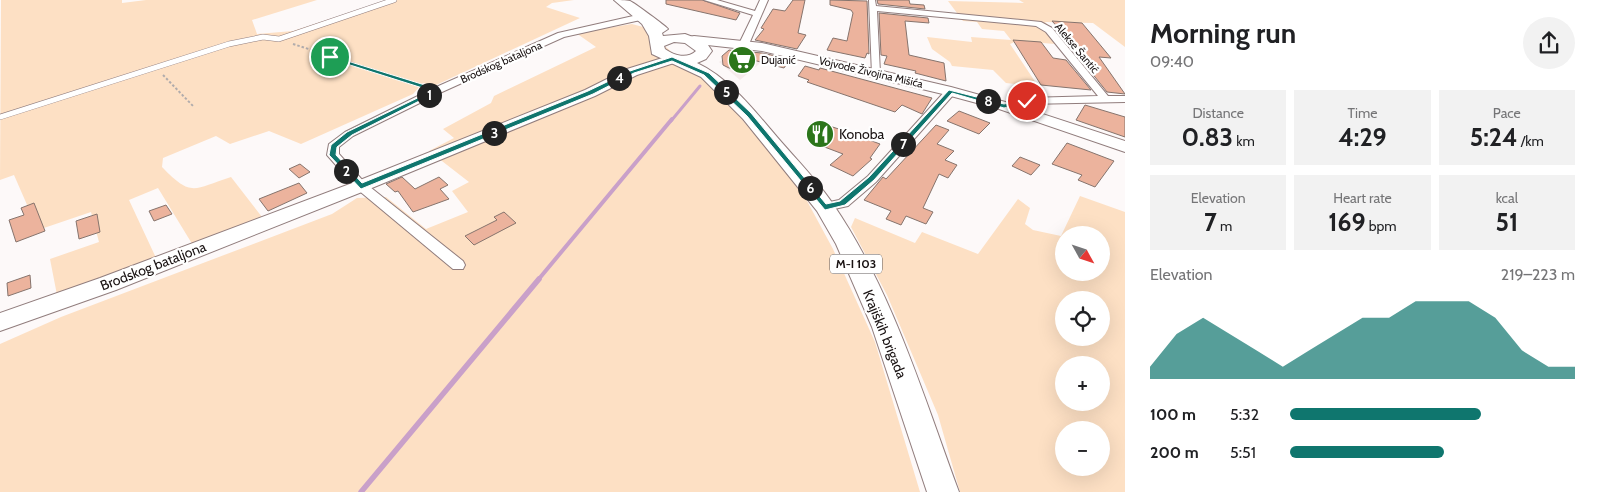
<!DOCTYPE html>
<html lang="en">
<head>
<meta charset="utf-8">
<style>
	body { margin:0; font-family:Cabin,sans-serif; background:#f2f2f2; color:#202124; height:100vh; display:flex; flex-direction:column; font-size:19px; white-space:nowrap }
	* { box-sizing:border-box; margin:0 }
	p { font-size:16px; color:#757577 }
	.icon { flex:none; width:28px; height:28px; fill:none; stroke:currentColor; stroke-width:2; stroke-linecap:round; stroke-linejoin:round }
	.map { position:relative; flex:1; overflow:hidden }
	.sheet { display:flex; flex-direction:column; background:#fff; width:475px }
	.sheet>* { flex:none }
	.needle { width:32px; rotate:130deg }
	.tools { position:absolute; left:1055px; top:226px; display:grid; gap:10px }
	.tools a { display:grid; place-items:center; width:55px; height:55px; border-radius:50%; background:#fff; box-shadow:0 5px 20px #0002; font-size:25px }
	.pin { position:absolute; display:grid; place-items:center; width:42px; height:42px; color:#fff; margin:-21px; border:2px solid #fff; border-radius:50%; box-shadow:0 1px 5px #0007 }
	.km { position:absolute; width:25px; height:25px; margin:-12px; border-radius:50%; background:#222; color:#fff; font-size:14px; line-height:25px; text-align:center }
	.round { display:grid; place-items:center; flex:none; width:52px; height:52px; border-radius:26px; background:#f2f2f2 }
	.overview { display:flex; align-items:center; justify-content:space-between; height:85px; padding:0 25px }
	h1 { font-size:28px; font-weight:700; line-height:38px }
	.stats { display:grid; grid-template-columns:repeat(3,1fr); gap:8px; height:85px; padding:5px 25px }
	.stats div { display:grid; align-content:center; border-radius:0px; background:#f2f2f2; text-align:center }
	.stats b { font-size:25px; font-weight:700 }
	.stats small { font-size:14px; font-weight:400 }
	.stats p { font-size:14px }
	.chart { height:140px; padding:10px 25px }
	.chart p { display:flex; justify-content:space-between }
	.chart svg { width:100%; height:90px; margin-top:5px; fill:#0f766e; opacity:.7 }
	ul { padding:0 25px; list-style:none; font-size:16px }
	li { display:grid; grid-template-columns:80px 60px 1fr; align-items:center; height:38px }
	li i { height:12px; border-radius:6px; background:#0f766e }
	main { display:flex; flex:1; min-height:0 }
	.map>svg:first-child { display:block }
</style>
</head>
<body>
<main>
<div class="map">
<svg width="1125" height="492" viewBox="0 0 1125 492">
	<rect width="100%" height="100%" fill="#fdf9f9"/>
	<path fill="#f6ebeb" d="M738,48L770,55L740,80L719,62Z"/>
	<path fill="#fde0c4" fill-rule="evenodd" d="M1,0H122V3L146,0H317L252,20L257,34L293,31L388,0H574L552,3L546,7L580,18L434,86L423,83L413,94L301,144L269,131L230,144L216,136L163,158L162,167C192,198 193,189 231,177L269,226L194,247L158,188L129,200L157,260L57,295L50,259L99,242L91,212L38,230L14,175L0,180Z
		M1019,0H1125V47L1093,23L1045,22L1068,45L1017,41L1010,44L1038,86L1006,83L993,70L952,66L950,62L932,49L927,37L972,42L971,37L1011,40L1004,31L982,29L977,22L963,21L948,1L1024,3Z
		M632,24L643,27L723,97L800,188L833,249L875,342L920,492H0V344L61,317L332,214L357,198L386,197L426,229L468,212L452,191L469,182L429,151L454,138L443,129L491,103L494,96L596,47L576,33Z
		M1080,196L1125,212V492H960L938,415L887,295L851,227L855,218L915,243L922,232L978,254L1018,199L1030,208L1025,224L1033,230L1061,236ZM1064,235H1101V272H1064ZM1064,300H1101V338H1064ZM1064,365H1101V402H1064ZM1064,430H1101V468H1064Z"/>
	<g fill="none" stroke-linecap="round" stroke-linejoin="round">
		<path stroke="#c9a0c9" stroke-width="3" d="M671,121L700,86"/>
		<path stroke="#c9a0c9" stroke-width="4" d="M538,280L672,119"/>
		<path stroke="#c9a0c9" stroke-width="5.5" d="M361,492L539,279"/>
	</g>
	<path fill="#ecb39d" stroke="#86746d" d="M666,0H702L740,13L736,20L666,4Z
		M793,0H805L798,33L806,35L797,49L755,40L764,29L761,28L773,9L785,11Z
		M830,0L867,1L869,54L867,53L865,58L827,50L833,38L847,41L853,13L851,10L830,5Z
		M877,0H909L910,4L924,5L925,9L878,4Z
		M879,13L928,18L929,23L905,21L909,55L944,63L946,81L915,73L916,71L884,64L887,56L881,55Z
		M1052,21L1082,23L1111,58L1099,57L1125,94L1107,92L1067,42H1071Z
		M1013,40L1041,42L1053,58L1066,60L1091,90L1041,85Z
		M729,50L762,53L790,59L784,68L749,59L738,69L729,68L723,65L722,56Z
		M805,66L819,70L820,68L932,98L922,114L902,105L895,112L807,82L809,80L798,76Z
		M1085,105L1125,117V137L1076,120Z
		M959,111L990,123L979,134L947,121Z
		M817,122L845,131L880,144L870,158L872,159L853,176L830,165L843,154L814,143L820,136L810,132Z
		M936,125L949,130L937,144L954,151L945,160L957,165L948,178L939,174L923,208L933,212L926,224L906,216L901,225L886,219L891,211L864,200L883,177L886,179Z
		M1067,143L1114,161L1095,187L1078,180L1082,175L1052,164Z
		M1020,157L1040,165L1031,175L1012,166Z
		M300,164L310,172L299,178L289,169Z
		M402,177L415,189L439,177L448,185L440,189L449,199L413,212L398,191L395,192L386,184Z
		M299,183L307,193L268,211L259,199Z
		M34,203L45,231L16,242L9,220L24,215L21,208Z
		M166,205L172,214L154,221L149,211Z
		M504,212L516,223L474,245L465,236L497,220L494,217Z
		M97,214L100,232L79,239L76,221Z
		M30,275L31,288L8,296L7,283Z"/>
	<g fill="none" stroke-linecap="round" stroke-linejoin="round">
		<defs>
			<path id="lane" d="M0,117L229,44L263,37L279,39L394,0"/>
			<path id="street" d="M704,0H717L755,11L760,0H768L749,44L744,47L739,44L753,15Z
				M869,0H875L876,6L1041,22L1052,28L1108,96H1125V102L1027,104L1000,108V104L1027,98L1098,96L1046,32L1036,26L877,11L880,73L872,75Z
				M642,14L646,17L645,19L564,37L442,92L353,136L339,147V154L365,183L463,261L465,265L463,269H453L357,189L327,155L329,144L345,132L434,88L558,33Z
				M951,88L955,89V93L876,182L848,206L825,211L820,210L819,207L820,204L839,200L868,176L947,89Z"/>
			<path id="secondary" d="M694,36L762,43L951,87L1009,103L1125,141V152L999,109L947,95L762,51L689,43L687,40L689,37Z
				M672,55L679,59L677,62L637,75L595,96L367,190L116,290L0,331V313L100,278L355,182L585,90L627,69Z"/>
			<path id="primary" d="M614,0C619,0 626,0 630,1C633,2 667,27 668,29L662,33L663,36L685,34L706,42L712,51L706,59L697,63C729,78 754,110 777,137C796,159 817,180 833,204C892,290 923,395 959,492H927L872,327L836,244L817,211L743,119L701,77L652,54L649,36L642,24ZM674,42L685,43L696,51C687,59 675,56 665,49L664,46Z"/>
		</defs>
		<use href="#lane" stroke="#917d7d" stroke-width="6"/>
		<use href="#street" stroke="#917d7d" stroke-width="2"/>
		<use href="#secondary" stroke="#917d7d" stroke-width="2"/>
		<use href="#primary" stroke="#917d7d" stroke-width="2"/>
		<path stroke="#b1acac" stroke-width="2" stroke-dasharray="2.5 2" stroke-linecap="butt" d="M293,44L424,86
			M163,75L194,107"/>
		<use href="#lane" stroke="#fff" stroke-width="5"/>
		<use href="#street" fill="#fff" fill-rule="evenodd"/>
		<use href="#secondary" fill="#fff" fill-rule="evenodd"/>
		<use href="#primary" fill="#fff" fill-rule="evenodd"/>
	</g>
	<path fill="#0f766e" stroke="#fff" d="M328,55L441,90L352,135L337,147L336,155L362,183L588,91L630,71L672,57L709,73L751,113L826,204L840,201L869,177L949,90L1004,104L1027,99L1030,101L1004,108L952,93L874,180L845,205L825,210L747,116L704,75L672,61L634,73L593,94L361,189L329,155L331,145L347,132L432,91L328,58Z"/>
	<defs>
		<symbol id="supermarket-disc" viewBox="-11 -11 22 22"><circle r="9.5" fill="#2c761b" stroke="#fff"/><path d="M-6-5.5h2.5l.6 2H6L4.5 2H-2.5L-4.4-4H-6ZM-1.5 3.2a1.3 1.3 0 1 0 .1 0ZM3 3.2a1.3 1.3 0 1 0 .1 0Z" fill="#fff"/></symbol>
		<symbol id="restaurant-disc" viewBox="-11 -11 22 22"><circle r="9.5" fill="#2c761b" stroke="#fff"/><path d="M-5-6h1v4h1v-4h1v4h1v-4h1v5L-1.5 .5V6h-2V.5L-5-1ZM5-6V6H3V1.5H1.5Q1.5-4 5-6Z" fill="#fff"/></symbol>
	</defs>
	<g fill-rule="evenodd">
		<use href="#supermarket-disc" x="726" y="44" width="32" height="32"/>
		<use href="#restaurant-disc" x="804" y="118" width="32" height="32"/>
	</g>
	<g text-anchor="middle" stroke-width="4.5" stroke-linejoin="round" paint-order="stroke">
		<g font-size="11" fill="#191212" stroke="#fff">
			<text transform="translate(1077 48) rotate(50)" y="4">Alekse Šantić</text>
			<text transform="translate(501 62) rotate(-24)" y="4">Brodskog bataljona</text>
			<text transform="translate(871 72) rotate(13)" y="4">Vojvode Živojina Mišića</text>
		</g>
		<g font-size="11" fill="#191212" stroke="#fff" text-anchor="start">
			<text x="761" y="64">Dujanić</text>
		</g>
		<rect fill="#fff" stroke="#5e5959" stroke-width="1" x="830" y="254.5" width="52" height="19" rx="4"/>
		<g font-size="12" font-weight="bold" fill="#191212">
			<text x="856" y="268">M-I 103</text>
		</g>
		<g font-size="14" fill="#191212" stroke="#fff" text-anchor="start">
			<text x="839" y="139">Konoba</text>
		</g>
		<g font-size="14" fill="#191212" stroke="#fff">
			<text transform="translate(153 266) rotate(-21)" y="5">Brodskog bataljona</text>
			<text transform="translate(885 334) rotate(68)" y="5">Krajiških brigada</text>
		</g>
	</g>
</svg>
<div class="tools">
<a><svg class="needle" viewBox="-14 -14 28 28"><path d="M0-13l5 13h-10z" fill="#e53935"/><path d="M0 13l5-13h-10z" fill="#757577"/></svg></a>
<a><svg class="icon" aria-label="locate" viewBox="0 0 24 24"><circle cx="12" cy="12" r="6"/><path d="M12 2v4M12 18v4M2 12h4M18 12h4"/></svg></a>
<a>+</a>
<a>−</a>
</div>
<div class="pin" style="left:330px;top:57px;background:#1e9e55"><svg class="icon" aria-label="arrive" viewBox="0 0 24 24"><path d="M6 21V4h12l-3 4 3 4H6"/></svg></div>
<div class="pin" style="left:1027px;top:101px;background:#d93025"><svg class="icon" aria-label="check" viewBox="0 0 24 24"><path d="M5 12l5 5 9-10"/></svg></div>
<b class="km" style="left:429px;top:95px">1</b>
<b class="km" style="left:346px;top:171px">2</b>
<b class="km" style="left:494px;top:133px">3</b>
<b class="km" style="left:619px;top:78px">4</b>
<b class="km" style="left:726px;top:92px">5</b>
<b class="km" style="left:810px;top:188px">6</b>
<b class="km" style="left:903px;top:144px">7</b>
<b class="km" style="left:988px;top:101px">8</b>
</div>
<section class="sheet">
<div class="overview"><div><h1>Morning run</h1><p>09:40</p></div><a class="round"><svg class="icon" aria-label="share" viewBox="0 0 24 24"><path d="M12 15V3M7 8l5-5 5 5M5 13v7h14v-7"/></svg></a></div>
<div class="stats">
<div><p>Distance</p><b>0.83<small> km</small></b></div>
<div><p>Time</p><b>4:29</b></div>
<div><p>Pace</p><b>5:24<small> /km</small></b></div>
</div>
<div class="stats">
<div><p>Elevation</p><b>7<small> m</small></b></div>
<div><p>Heart rate</p><b>169<small> bpm</small></b></div>
<div><p>kcal</p><b>51</b></div>
</div>
<div class="chart"><p><span>Elevation</span>219–223 m</p>
<svg viewBox="0 0 160 44" preserveAspectRatio="none"><path d="M0 44V38L10 22L20 14L30 22L40 30L50 38L60 30L70 22L80 14L90 14L100 6L110 6L120 6L130 14L140 30L150 38L160 38V44z"/></svg>
</div>
<ul>
<li><b>100 m</b>5:32<i style="width:67%"></i></li>
<li><b>200 m</b>5:51<i style="width:54%"></i></li>
</ul>
</section>
</main>
</body>
</html>
